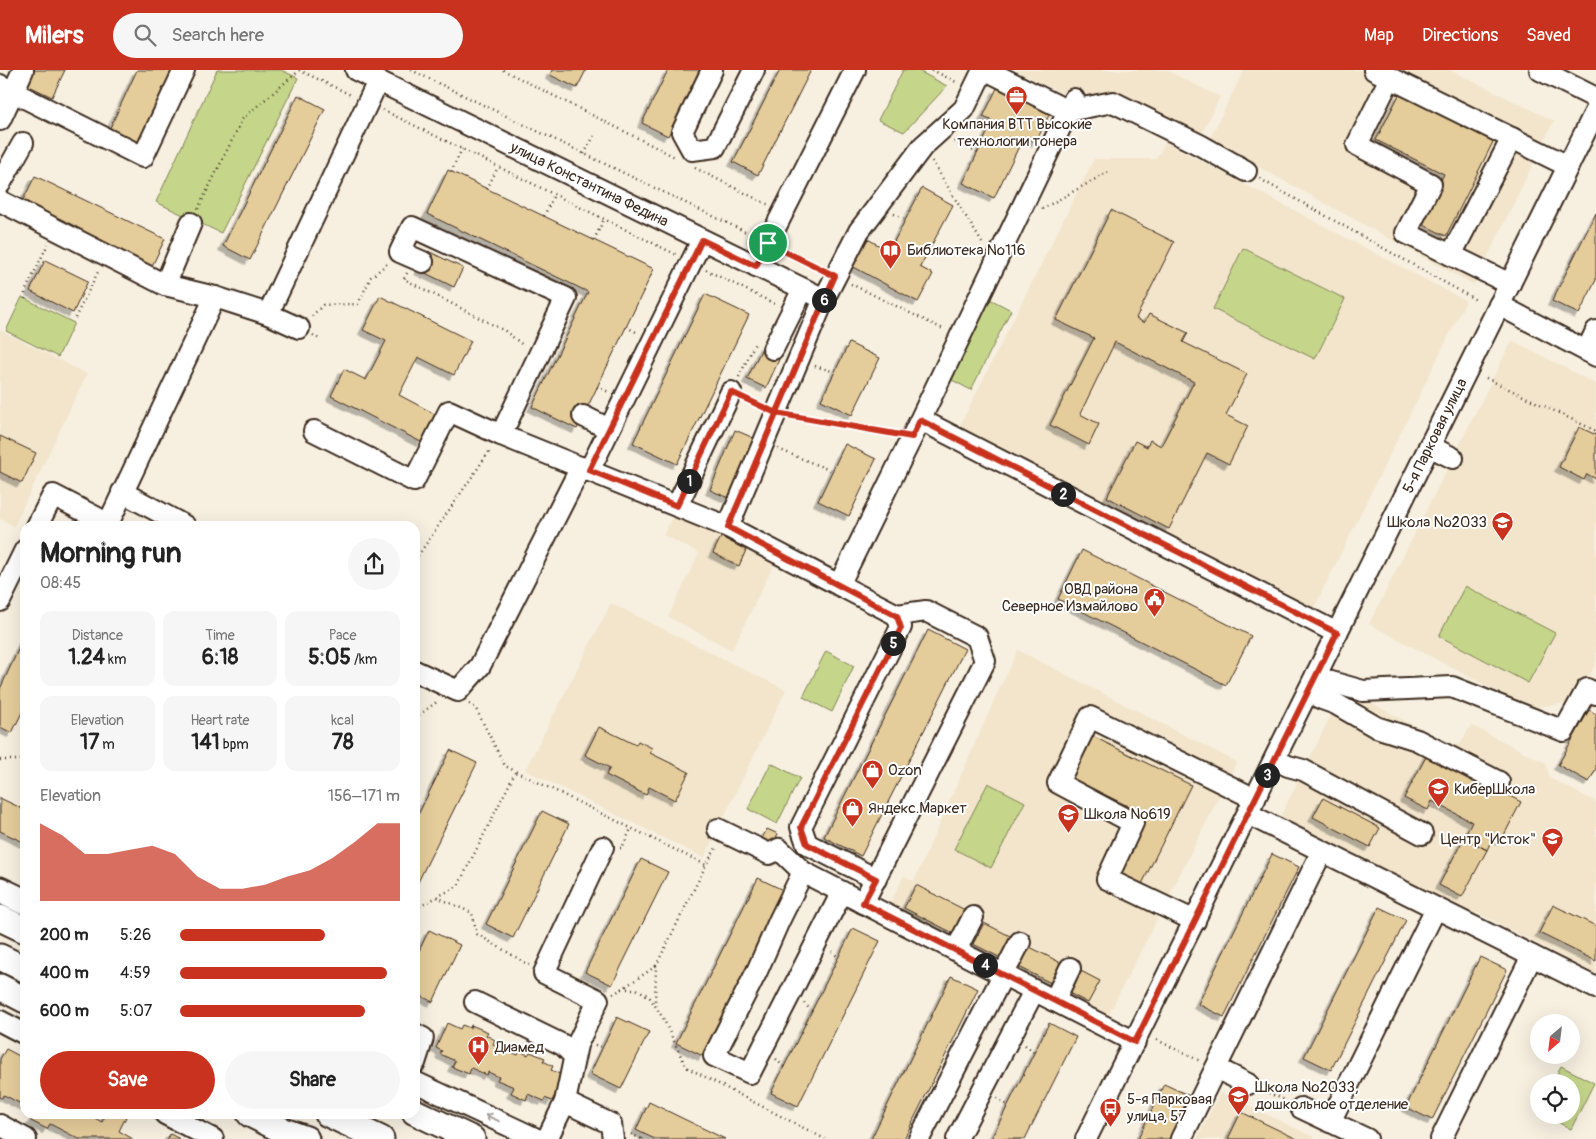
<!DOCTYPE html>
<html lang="en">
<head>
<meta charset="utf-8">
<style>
	body { margin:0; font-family:Pangolin,sans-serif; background:#f6f6f6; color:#222; height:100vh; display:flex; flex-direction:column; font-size:19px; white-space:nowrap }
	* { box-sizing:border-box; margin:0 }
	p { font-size:16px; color:#767676 }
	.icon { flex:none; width:28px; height:28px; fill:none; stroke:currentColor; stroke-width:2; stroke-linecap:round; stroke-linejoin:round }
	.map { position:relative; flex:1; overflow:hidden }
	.drawer { position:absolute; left:20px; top:451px; width:400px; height:598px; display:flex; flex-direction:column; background:#fff; border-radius:15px; box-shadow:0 5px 20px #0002 }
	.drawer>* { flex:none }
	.needle { width:32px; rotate:208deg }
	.fabs { position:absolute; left:1530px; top:944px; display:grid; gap:10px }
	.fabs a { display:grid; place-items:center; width:50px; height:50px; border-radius:50%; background:#fff; box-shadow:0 5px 20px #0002; font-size:25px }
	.pin { position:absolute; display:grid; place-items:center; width:42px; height:42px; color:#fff; margin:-21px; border:2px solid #fff; border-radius:50%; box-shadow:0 1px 5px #0007 }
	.km { position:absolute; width:25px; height:25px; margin:-12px; border-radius:50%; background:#222; color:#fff; font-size:14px; line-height:25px; text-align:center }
	.round { display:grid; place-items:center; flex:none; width:52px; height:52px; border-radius:26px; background:#f6f6f6 }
	.headline { display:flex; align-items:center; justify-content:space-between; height:85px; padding:0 20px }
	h1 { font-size:28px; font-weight:700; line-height:38px }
	.metrics { display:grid; grid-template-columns:repeat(3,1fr); gap:8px; height:85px; padding:5px 20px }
	.metrics div { display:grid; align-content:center; border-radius:12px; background:#f6f6f6; text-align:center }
	.metrics b { font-size:21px; font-weight:700 }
	.metrics small { font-size:14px; font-weight:400 }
	.metrics p { font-size:14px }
	.chart { height:140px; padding:10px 20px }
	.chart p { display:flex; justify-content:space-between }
	.chart svg { width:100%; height:90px; margin-top:5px; fill:#c8321e; opacity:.7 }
	.button { display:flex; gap:10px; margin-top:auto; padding:10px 20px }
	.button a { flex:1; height:58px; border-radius:30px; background:#c8321e; color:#fff; font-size:20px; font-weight:700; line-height:58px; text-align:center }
	.button a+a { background:#f6f6f6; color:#222 }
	ul { padding:0 20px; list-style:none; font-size:16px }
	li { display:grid; grid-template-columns:80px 60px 1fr; align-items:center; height:38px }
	li i { height:12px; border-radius:6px; background:#c8321e }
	header { display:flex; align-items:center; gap:30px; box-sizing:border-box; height:70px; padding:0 25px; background:#c8321e; color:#fff }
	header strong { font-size:24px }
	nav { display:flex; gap:28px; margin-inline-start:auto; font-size:18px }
	.search { width:350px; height:45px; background:#f6f6f6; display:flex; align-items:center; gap:12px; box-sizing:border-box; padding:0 18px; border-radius:28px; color:#767676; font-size:19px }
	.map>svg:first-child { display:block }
</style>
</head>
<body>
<header>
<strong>Milers</strong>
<div class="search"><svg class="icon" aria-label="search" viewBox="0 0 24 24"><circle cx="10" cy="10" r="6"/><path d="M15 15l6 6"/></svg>Search here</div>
<nav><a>Map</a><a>Directions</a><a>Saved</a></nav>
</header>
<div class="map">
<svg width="1596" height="1069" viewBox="0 0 1596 1069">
	<defs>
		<filter id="shadow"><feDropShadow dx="-4.5" dy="4.5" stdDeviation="0" flood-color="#0004"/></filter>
	</defs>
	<rect width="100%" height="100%" fill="#f7f0e1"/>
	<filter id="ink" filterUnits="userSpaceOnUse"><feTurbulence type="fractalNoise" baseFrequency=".02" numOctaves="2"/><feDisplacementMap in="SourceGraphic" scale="10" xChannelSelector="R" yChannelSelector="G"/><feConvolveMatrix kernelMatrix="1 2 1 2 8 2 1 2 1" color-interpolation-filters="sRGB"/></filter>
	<g filter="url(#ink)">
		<path fill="#f2e5cc" d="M1015,0H1166L1220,27L1199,69L1074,29Z
			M1244,0H1450L1554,51L1474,215L1209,70Z
			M1165,72L1466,231L1314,538L957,361L1094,89H1156Z
			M0,260L87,304L14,456L0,449Z
			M1512,270L1596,314V593L1576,632L1528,638L1369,554Z
			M675,442L775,492L732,580L668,547L699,483L663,465Z
			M611,533L786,620L704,788L525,700Z
			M1018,580L1237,692L1108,946L890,834L904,806L914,811L1000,617Z
			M1341,625L1366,630L1452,676L1460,674L1471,655L1546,693L1550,708L1596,732V904L1478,843L1462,845L1278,751Z
			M1220,1022L1318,1069H1197Z"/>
		<path fill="#c5d68b" stroke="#808054" d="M217,0H281L298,8L221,163L156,132Z
			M903,0H917L947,16L904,62L878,50Z
			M1243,178L1345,229L1315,289L1213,239Z
			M22,227L74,253L58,287L6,261Z
			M990,229L1011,240L971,320L950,309Z
			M1465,516L1555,563L1528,613L1439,566Z
			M826,581L854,596L832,642L803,627Z
			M771,693L800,708L777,754L748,739Z
			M988,713L1025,732L991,798L954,779Z
			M1561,996L1594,1013L1571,1059L1544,1045H1571V1012H1553Z"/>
		<path fill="#e5cc9b" stroke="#3b2a1e" filter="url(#shadow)" d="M31,0H65L52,27L25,14Z
			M137,0H172L138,73L109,60Z
			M552,0H586L577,18L550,5Z
			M668,0H701L668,66L642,53Z
			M780,0H811L758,105L733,92Z
			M997,18L1050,43L1036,72L1024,66L994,128L963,113L993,51L983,47Z
			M1400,23L1494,70L1446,166L1420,153L1444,104L1376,70Z
			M298,25L325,39L250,190L223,176Z
			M448,100L654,199L577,359L532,337L588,222L427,144Z
			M35,106L165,169L152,196L21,134Z
			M922,118L953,135L920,197L933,204L918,232L850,195L864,167L889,181Z
			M1111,140L1174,172L1136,248L1144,253L1149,244L1188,263L1183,272L1247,304L1226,345L1248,356L1229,394L1207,383L1169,459L1107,427L1135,371L1147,377L1150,370L1161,376L1194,312L1115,272L1080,344L1099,354L1089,375L1050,355L1094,268L1056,250Z
			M1596,143V210L1579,244L1552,231Z
			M428,181L463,198L454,217L419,200Z
			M45,190L88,211L73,243L30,221Z
			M705,224L749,245L677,394L633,373Z
			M380,226L471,271L454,305L418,287L399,325L435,344L421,372L331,326L344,299L366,310L386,271L363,260Z
			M849,273L880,288L852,345L821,330Z
			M764,274L782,283L766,318L747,309Z
			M1579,357L1596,365V409L1587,404L1584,410L1559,397Z
			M735,360L756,369L731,429L710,420Z
			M0,366L36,383L22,413L0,402Z
			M845,374L876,389L849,446L818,431Z
			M721,467L746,480L739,496L713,483Z
			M1082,480L1251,566L1226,615L1058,529Z
			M928,560L965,579L861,786L824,767Z
			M25,565V636L12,663L0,657V619Z
			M1589,640L1596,644V699L1589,712L1558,695Z
			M599,657L636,675L638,671L652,678L650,683L689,702L675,730L649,717L646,725L606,705L610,698L585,685Z
			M1088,664L1191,715L1142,814L1114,800L1142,743L1067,706Z
			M450,680L477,693L415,818V751Z
			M1428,683L1521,732L1501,771L1493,767L1487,780L1464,768L1472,752L1432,731L1428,740L1404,728Z
			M0,728L25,740V773L0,761Z
			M1323,728L1380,758L1370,777L1313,747Z
			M542,741L569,754L513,868L486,854Z
			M767,759L778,764L771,777L760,772Z
			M1464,768L1487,780L1462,827L1439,815Z
			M1272,784L1299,797L1224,947L1198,934Z
			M641,789L668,802L612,915L585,902Z
			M758,808L785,821L703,986L676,973Z
			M916,815L965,840L953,863L904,838Z
			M1553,835L1596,856V891L1539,863Z
			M1379,837L1406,850L1331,1000L1304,987Z
			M984,853L1014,868L1003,889L973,874Z
			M853,858L880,871L798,1036L771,1023Z
			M429,860L460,875L433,932L415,923V889Z
			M1026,875L1065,895L1055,915L1015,895Z
			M1480,887L1507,900L1432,1050L1406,1037Z
			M1079,900L1100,911L1088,933L1067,922Z
			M951,906L978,919L964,948L904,1069H871Z
			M617,947L649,962L621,1019L590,1004Z
			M447,953L460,959L462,955L470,958L471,955L488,962L486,965L495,970L493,974L518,985L520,981L528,985L530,982L545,988L543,991L553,996L551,1000L564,1006L552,1031L545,1028L544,1031L528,1024L526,1030L511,1023L514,1017L497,1010L499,1007L488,1002L487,1005L471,998L469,1004L452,997L455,991L440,984L442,981L436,978Z
			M1049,953L1076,967L1025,1069H991Z
			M6,979L25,989V992L21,1000L25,1002V1036L4,1025L2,1028L0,1027V989Z
			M1164,1014L1190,1026L1169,1069H1138Z
			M649,1032L725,1069H655L644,1064L636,1060Z
			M1241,1042L1297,1069H1228Z
			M35,1044H92L91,1046L102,1052L106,1044H120L126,1047L119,1061L133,1069H79L50,1054L47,1059L31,1051Z
			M170,1064L180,1069H167Z"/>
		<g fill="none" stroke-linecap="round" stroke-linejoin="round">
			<defs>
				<g id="minor">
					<path id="s1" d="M356,0L824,229"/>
					<path d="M712,0L682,62L692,80L715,77L754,0"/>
					<path d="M986,0L1068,41L1113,32L1200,75L1246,101"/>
					<path d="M1374,0L1568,96"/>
					<path d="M1540,0L1596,28"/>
					<path d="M1390,8L1357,75L1431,114L1406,163L1451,185L1512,68"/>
					<path d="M0,15L13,22L23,0"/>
					<path d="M0,50L13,22L143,87L184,0"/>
					<path d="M0,114L23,73"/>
					<path d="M0,131L165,215L215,227L268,244L378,11"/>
					<path d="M1451,185L1510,214"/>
					<path d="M423,192L400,182L412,157L566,228L501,365"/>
					<path d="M756,196L855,0"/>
					<path d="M165,215L191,153"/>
					<path d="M1499,235L1596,286"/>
					<path d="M268,244L299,258"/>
					<path d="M773,279L803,219"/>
					<path d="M1587,280L1596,261"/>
					<path d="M583,346L609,359"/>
					<path d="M921,350L1337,563"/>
					<path d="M314,361L414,411L449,341L501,365L728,457L839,515L912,367L1074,29"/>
					<path d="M1429,376L1453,388"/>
					<path d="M589,401L702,170"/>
					<path d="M122,422L185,456"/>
					<path d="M677,436L731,322"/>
					<path d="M37,456L53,425L107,453"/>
					<path d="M107,456L215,227"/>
					<path d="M728,457L824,229L859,161L923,76L964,39L983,0"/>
					<path d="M839,515L897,545L926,541L977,567L985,591L863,833"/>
					<path d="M0,531L25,480"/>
					<path d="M415,601L458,621L480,596L581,397"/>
					<path d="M1316,605L1331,612L1363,621L1452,617L1564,661L1587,619L1596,624"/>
					<path d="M1308,622L1322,629L1336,634L1376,657L1417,670L1499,712"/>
					<path d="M1275,689L1288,696L1303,700L1422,764"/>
					<path d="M1248,744L1596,918"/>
					<path d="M718,759L769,784L779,779L803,802L1135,972"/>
					<path d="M803,802L779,851L757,901L714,986L750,1003L842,822"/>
					<path d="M876,809L807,774L801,757L901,557L897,545"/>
					<path d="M1195,851L1107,809L1133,753L1058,713L1090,647L1255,729"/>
					<path d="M956,880L973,847"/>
					<path d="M1054,931L1070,898"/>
					<path d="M475,932L563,975L574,986"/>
					<path d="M0,951L25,964"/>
					<path d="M415,964L423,968L415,993"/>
					<path d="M1216,998L1248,1014"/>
					<path d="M415,1012L537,1069"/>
					<path d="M565,1032L611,1054L613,1069"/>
					<path d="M1301,1038L1367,1069"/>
					<path d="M165,1044L213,1069"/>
					<path d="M1330,1052L1436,838"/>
					<path d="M0,1055L26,1069"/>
					<path d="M547,1069L565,1032L577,975L598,930L544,903L603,777"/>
					<path d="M919,1069L1020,872"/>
					<path d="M957,1069L1034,921"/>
					<path id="s2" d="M1086,1069L1596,40"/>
					<path d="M1181,1069L1322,781"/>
					<path d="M1441,1069L1532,886"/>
				</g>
				<path id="major" d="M0,820L25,832
					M0,848L25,860
					M0,887L25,899
					M0,917L25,930
					M415,1042L472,1069
					M250,1044L284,1061L306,1069
					M328,1044L381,1069"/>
			</defs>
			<use href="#minor" stroke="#3b2a1e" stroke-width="24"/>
			<use href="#major" stroke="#3b2a1e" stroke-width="29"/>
			<path stroke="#3b2a1e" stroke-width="2.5" stroke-dasharray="1 4" stroke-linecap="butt" d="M299,0L351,25
				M411,0L752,165
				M503,0L675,87
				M932,0L958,13
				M383,40L677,185
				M954,72L978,83
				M584,84L594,66
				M932,91L984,176
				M695,98L769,135
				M451,102L462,79
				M1260,109L1476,230
				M487,119L498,97
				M198,139L243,48L299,1
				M1042,139L1108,102
				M894,144L906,149
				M544,146L554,125
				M594,170L604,149
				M784,180L820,198
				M706,200L777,235
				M407,203L404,209L505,261L524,276
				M851,214L945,260
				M25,229V222L48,174
				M312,246L323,235L358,234L371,207L388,193
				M75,248L99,200
				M626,257L638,263
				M313,265L319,269
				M815,296L835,302
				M739,307L756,271
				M1486,308L1596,361
				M597,317L609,322
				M745,329L761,336
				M792,346L895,364
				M778,379L832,401
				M415,490L491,379
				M469,634L475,637L505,696L706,795L716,778
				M415,648L438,631
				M0,690H25
				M620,778H622L631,759
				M437,827L458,816L516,701
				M415,839L437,827L472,843L477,864L529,895
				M832,881L838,887
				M656,896L706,795
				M622,919H636L644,923L650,928L663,948L686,997L825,1069
				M613,924L622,919L656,896L655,934
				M804,933L812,941
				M1157,970L1200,991
				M595,975L603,978
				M1025,975L1034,982
				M776,989L784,997
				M1264,1021L1287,1031
				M997,1028L1008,1036
				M631,1064L641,1069
				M642,1069L644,1064"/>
			<use href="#minor" stroke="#fff" stroke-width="20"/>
			<use href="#major" stroke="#fff" stroke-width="25"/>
		</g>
		<defs><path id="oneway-shaft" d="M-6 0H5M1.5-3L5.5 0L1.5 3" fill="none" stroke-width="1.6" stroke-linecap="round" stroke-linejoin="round" transform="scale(1.25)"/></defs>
		<use stroke="#a79f9a" href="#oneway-shaft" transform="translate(492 1048) rotate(-155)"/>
	</g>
	<g fill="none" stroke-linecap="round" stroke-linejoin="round" filter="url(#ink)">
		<defs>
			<path id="route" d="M768,173L756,196L702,170L589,400L677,436L731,322L776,343L912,367L920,350L1337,563L1135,972L863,833L876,809L807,774L801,757L901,558L897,546L728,457C751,404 773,351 796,297C809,267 821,236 835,206L768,173"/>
		</defs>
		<use href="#route" stroke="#fff" stroke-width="10"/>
		<use href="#route" stroke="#c8321e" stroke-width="6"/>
	</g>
	<defs>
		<symbol id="office-pin" viewBox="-11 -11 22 30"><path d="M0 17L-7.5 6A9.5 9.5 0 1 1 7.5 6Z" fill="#c8321e" stroke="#fff"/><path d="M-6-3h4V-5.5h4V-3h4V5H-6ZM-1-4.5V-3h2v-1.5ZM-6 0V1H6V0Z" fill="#fff"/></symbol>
		<symbol id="library-pin" viewBox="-11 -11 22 30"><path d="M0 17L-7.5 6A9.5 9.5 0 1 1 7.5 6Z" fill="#c8321e" stroke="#fff"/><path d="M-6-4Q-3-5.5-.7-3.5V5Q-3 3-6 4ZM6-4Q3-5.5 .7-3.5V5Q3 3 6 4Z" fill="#fff"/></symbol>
		<symbol id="school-pin" viewBox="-11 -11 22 30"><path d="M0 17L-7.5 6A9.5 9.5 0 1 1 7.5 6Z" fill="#c8321e" stroke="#fff"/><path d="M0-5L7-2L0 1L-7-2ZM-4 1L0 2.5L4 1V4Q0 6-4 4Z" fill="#fff"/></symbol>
		<symbol id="civic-pin" viewBox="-11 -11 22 30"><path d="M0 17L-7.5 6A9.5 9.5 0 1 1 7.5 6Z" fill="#c8321e" stroke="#fff"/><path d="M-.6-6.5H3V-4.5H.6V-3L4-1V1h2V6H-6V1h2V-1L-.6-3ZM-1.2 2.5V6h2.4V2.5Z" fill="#fff"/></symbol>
		<symbol id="shop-pin" viewBox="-11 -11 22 30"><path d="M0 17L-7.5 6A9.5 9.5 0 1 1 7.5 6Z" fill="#c8321e" stroke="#fff"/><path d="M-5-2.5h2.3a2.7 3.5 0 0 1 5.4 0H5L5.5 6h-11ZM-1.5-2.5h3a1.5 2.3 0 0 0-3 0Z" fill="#fff"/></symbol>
		<symbol id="hospital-pin" viewBox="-11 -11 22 30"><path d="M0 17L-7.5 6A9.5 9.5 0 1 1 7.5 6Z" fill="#c8321e" stroke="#fff"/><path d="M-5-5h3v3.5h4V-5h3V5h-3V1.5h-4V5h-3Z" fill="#fff"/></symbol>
		<symbol id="bus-pin" viewBox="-11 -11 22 30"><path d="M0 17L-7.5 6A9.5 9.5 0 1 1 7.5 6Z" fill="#c8321e" stroke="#fff"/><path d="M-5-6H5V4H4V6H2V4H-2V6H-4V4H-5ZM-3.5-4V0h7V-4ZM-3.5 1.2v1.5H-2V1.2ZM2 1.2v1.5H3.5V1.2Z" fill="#fff"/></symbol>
	</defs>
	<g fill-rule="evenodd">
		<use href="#office-pin" x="1004" y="14" width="25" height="34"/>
		<use href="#library-pin" x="878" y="168" width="25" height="34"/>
		<use href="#school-pin" x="1490" y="440" width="25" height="34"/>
		<use href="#civic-pin" x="1142" y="516" width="25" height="34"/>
		<use href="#shop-pin" x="860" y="688" width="25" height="34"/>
		<use href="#school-pin" x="1426" y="706" width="25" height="34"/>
		<use href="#shop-pin" x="840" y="726" width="25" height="34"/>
		<use href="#school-pin" x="1056" y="732" width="25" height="34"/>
		<use href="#school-pin" x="1540" y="756" width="25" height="34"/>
		<use href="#hospital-pin" x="466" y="964" width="25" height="34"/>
		<use href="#school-pin" x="1226" y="1014" width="25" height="34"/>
		<use href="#bus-pin" x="1098" y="1026" width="25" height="34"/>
	</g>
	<g text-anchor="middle" stroke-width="4" stroke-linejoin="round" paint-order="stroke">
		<g font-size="15" fill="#3b2a1e" stroke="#fff" text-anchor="start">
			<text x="1017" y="59" text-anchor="middle">Компания ВТТ Высокие<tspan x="1017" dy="17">технологии тонера</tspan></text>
			<text x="907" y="185">Библиотека №116</text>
			<text x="1487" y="457" text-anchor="end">Школа №2033</text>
			<text x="1138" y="524" text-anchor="end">ОВД района<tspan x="1138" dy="17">Северное Измайлово</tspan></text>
			<text x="888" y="705">Ozon</text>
			<text x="1454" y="724">КиберШкола</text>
			<text x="868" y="743">Яндекс.Маркет</text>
			<text x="1084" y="749">Школа №619</text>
			<text x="1536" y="774" text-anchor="end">Центр "Исток"</text>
			<text x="495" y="982">Диамед</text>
			<text x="1255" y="1022">Школа №2033,<tspan x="1255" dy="17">дошкольное отделение</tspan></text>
			<text x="1127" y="1034">5-я Парковая<tspan x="1127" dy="17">улица, 57</tspan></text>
		</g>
		<g font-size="15" fill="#3b2a1e" stroke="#fff">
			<text dy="5" stroke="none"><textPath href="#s1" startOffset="260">улица Константина Федина</textPath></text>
			<text dy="5" stroke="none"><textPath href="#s2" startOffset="785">5-я Парковая улица</textPath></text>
		</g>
	</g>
</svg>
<div class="fabs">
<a><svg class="needle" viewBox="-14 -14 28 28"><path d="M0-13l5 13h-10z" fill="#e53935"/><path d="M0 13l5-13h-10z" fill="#767676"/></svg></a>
<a><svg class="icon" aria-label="locate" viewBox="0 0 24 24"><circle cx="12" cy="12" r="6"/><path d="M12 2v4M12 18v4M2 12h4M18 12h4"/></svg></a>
</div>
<div class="pin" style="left:768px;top:173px;background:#1e9e55"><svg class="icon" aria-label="arrive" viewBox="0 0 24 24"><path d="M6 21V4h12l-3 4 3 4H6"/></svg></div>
<b class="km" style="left:689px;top:411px">1</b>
<b class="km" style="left:1063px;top:424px">2</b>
<b class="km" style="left:1267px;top:705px">3</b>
<b class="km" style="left:985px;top:895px">4</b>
<b class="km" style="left:893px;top:573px">5</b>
<b class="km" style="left:824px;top:230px">6</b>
<section class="drawer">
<div class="headline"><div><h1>Morning run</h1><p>08:45</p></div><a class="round"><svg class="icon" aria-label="share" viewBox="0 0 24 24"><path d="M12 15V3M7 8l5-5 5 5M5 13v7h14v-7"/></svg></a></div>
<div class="metrics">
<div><p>Distance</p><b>1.24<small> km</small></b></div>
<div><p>Time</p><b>6:18</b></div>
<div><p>Pace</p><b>5:05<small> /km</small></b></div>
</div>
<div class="metrics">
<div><p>Elevation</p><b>17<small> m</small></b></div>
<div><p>Heart rate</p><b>141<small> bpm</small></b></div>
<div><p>kcal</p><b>78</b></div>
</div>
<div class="chart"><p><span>Elevation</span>156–171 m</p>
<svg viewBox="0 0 160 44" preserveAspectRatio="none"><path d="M0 44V6L10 12L20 21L30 21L40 19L50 17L60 21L70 32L80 38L90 38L100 36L110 32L120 29L130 23L140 15L150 6L160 6V44z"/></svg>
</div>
<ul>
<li><b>200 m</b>5:26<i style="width:66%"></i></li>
<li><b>400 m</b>4:59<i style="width:94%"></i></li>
<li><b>600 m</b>5:07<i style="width:84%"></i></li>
</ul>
<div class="button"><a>Save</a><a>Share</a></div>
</section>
</div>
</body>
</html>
